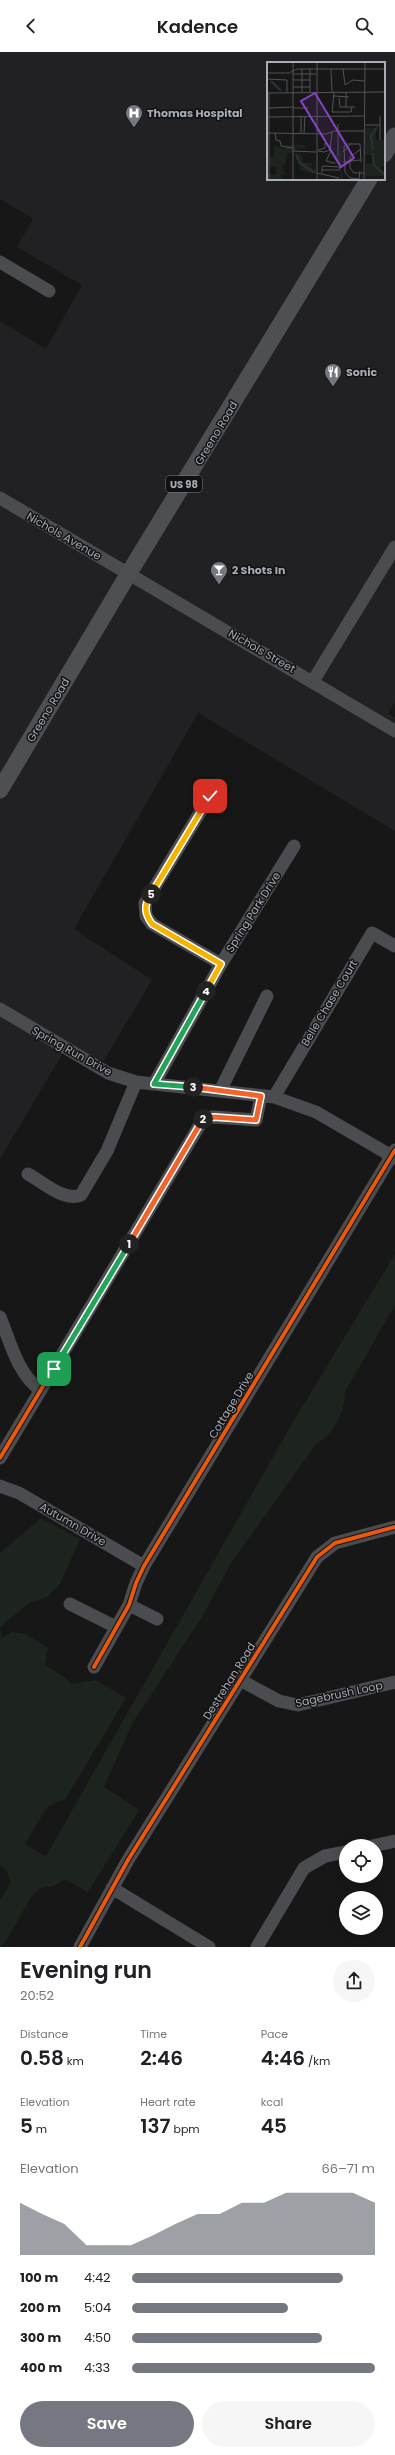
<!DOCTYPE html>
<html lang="en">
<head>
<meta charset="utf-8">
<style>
	body { margin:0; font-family:Poppins,sans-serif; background:#f6f6f6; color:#202124; height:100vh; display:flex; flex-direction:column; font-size:15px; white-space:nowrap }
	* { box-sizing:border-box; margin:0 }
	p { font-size:13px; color:#757577 }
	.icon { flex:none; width:22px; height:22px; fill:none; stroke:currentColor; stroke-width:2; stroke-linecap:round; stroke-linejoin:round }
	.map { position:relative; height:1895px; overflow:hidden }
	.panel { display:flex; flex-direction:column; background:#fff; flex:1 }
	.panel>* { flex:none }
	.buttons { position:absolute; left:339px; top:1787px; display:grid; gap:8px }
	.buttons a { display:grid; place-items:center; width:44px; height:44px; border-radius:50%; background:#fff; box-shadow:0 2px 10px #0003; font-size:20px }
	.pin { position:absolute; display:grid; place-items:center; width:34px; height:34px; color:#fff; margin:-17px; border-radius:8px; box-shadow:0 2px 6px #0006 }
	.km { position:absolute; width:20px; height:20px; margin:-10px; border-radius:50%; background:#222; color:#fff; font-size:11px; line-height:20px; text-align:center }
	.round { display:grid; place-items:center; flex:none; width:42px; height:42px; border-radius:21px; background:#f6f6f6 }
	.head { display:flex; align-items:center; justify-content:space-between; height:68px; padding:0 20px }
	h1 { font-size:22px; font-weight:600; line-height:30px }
	.metrics { display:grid; grid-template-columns:repeat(3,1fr); gap:6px; height:68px; padding:4px 20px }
	.metrics div { display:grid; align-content:center }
	.metrics b { font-size:20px; font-weight:600 }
	.metrics small { font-size:11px; font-weight:400 }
	.metrics p { font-size:11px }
	.chart { height:112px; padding:8px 20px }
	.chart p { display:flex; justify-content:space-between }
	.chart svg { width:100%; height:72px; margin-top:4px; fill:#757880; opacity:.7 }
	.action { display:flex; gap:8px; margin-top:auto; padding:8px 20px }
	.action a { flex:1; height:46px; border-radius:24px; background:#757880; color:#fff; font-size:16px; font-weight:600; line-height:46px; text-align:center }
	.action a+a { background:#f6f6f6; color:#202124 }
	ul { padding:0 20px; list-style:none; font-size:13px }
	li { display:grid; grid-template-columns:64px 48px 1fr; align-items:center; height:30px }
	li i { height:10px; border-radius:5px; background:#757880 }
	header { display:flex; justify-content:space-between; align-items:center; height:52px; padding:0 20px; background:#fff; font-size:18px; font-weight:600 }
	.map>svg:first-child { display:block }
</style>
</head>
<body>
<header><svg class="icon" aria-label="back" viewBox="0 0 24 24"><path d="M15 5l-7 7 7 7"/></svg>Kadence<svg class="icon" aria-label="search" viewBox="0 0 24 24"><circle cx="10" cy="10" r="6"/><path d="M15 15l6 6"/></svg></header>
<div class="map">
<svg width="395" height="1895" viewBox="0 0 395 1895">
	<rect width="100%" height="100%" fill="#171717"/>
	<path fill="#212123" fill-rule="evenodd" d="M0,0H395V650L388,661L395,665V779L198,661L74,877L152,928L97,1020L63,1001L0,1107V269L46,297L82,233L17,195L33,167L0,147ZM268,11H384V127H268Z"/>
	<path fill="#1d241e" d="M395,1202V1253L345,1340C345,1360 334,1382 316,1392L231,1511L202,1565L132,1672L104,1735L139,1758L88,1840L64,1827C52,1839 44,1830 33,1843C24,1854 9,1890 0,1895V1848L11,1830L6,1818L0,1813V1501L41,1466L80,1487L60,1532L47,1545L29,1551L0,1575L2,1586L12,1580L26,1582L48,1596L45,1612L73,1632L96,1628L126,1646L66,1746L47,1755L25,1792L46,1804L293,1370Z"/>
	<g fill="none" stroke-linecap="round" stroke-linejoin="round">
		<path stroke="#4b4c50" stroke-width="13" d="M0,210L49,239
			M0,446L395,679
			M313,629L395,495
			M210,744L145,851L146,864L152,872L221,912
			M0,957L108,1021L136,1030L274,1045L316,1060L395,1106
			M154,1032L221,912L294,794
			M220,1039L267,944
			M274,1045L372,881L395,894
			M28,1122C43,1130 64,1150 81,1143L107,1099L136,1030
			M0,1265C10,1289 18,1324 41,1338
			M0,1406L204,1066L214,1065L256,1068L261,1044
			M0,1434L19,1441L144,1514
			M70,1552L116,1575
			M129,1553L157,1567
			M94,1615L129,1553L136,1531L144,1514L395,1098
			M240,1628L279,1649L298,1653L395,1630
			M372,1794L395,1789
			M112,1836L209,1895
			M80,1895L128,1808L317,1505L335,1491L395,1475
			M257,1895L304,1816L325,1804L346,1800"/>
		<path stroke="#4d4f52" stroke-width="17" d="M384,102L395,84
			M0,738L129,521L369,127"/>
		<defs>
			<path id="cycleway" d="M0,1406L204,1066L214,1065L256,1068L261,1044
				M94,1615L129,1553L136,1531L144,1514L395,1098
				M80,1895L128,1808L317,1505L335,1491L395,1475"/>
		</defs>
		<use href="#cycleway" stroke="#111113" stroke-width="6"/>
		<use href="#cycleway" stroke="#e8590c" stroke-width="4"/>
	</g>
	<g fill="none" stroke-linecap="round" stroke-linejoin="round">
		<defs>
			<path id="split-1" d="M54,1317L129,1192"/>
			<path id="split-2" d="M129,1192L203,1067"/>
			<path id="split-3" d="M193,1035L261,1044L256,1068L214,1065L203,1067"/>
			<path id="split-4" d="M193,1035L154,1032L206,939"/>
			<path id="split-5" d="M151,842C144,853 144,861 152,872L221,912L206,939"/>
			<path id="split-6" d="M151,842L210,744"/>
		</defs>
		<use href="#split-1" stroke="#fff" stroke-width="8"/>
		<use href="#split-2" stroke="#fff" stroke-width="8"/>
		<use href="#split-3" stroke="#fff" stroke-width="8"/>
		<use href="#split-4" stroke="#fff" stroke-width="8"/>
		<use href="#split-5" stroke="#fff" stroke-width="8"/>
		<use href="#split-6" stroke="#fff" stroke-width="8"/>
		<use href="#split-1" stroke="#22a559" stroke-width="5"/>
		<use href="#split-2" stroke="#f0652b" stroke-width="5"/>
		<use href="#split-3" stroke="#f0652b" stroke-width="5"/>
		<use href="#split-4" stroke="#22a559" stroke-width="5"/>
		<use href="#split-5" stroke="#f5b400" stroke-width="5"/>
		<use href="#split-6" stroke="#f5b400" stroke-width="5"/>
	</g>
	<defs>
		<symbol id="hospital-pin" viewBox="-11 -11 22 30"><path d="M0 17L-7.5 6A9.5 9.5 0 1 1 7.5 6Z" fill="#757880" stroke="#111113"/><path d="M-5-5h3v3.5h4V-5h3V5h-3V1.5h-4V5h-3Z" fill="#fff"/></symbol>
		<symbol id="restaurant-pin" viewBox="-11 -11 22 30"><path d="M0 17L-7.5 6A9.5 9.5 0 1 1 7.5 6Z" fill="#757880" stroke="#111113"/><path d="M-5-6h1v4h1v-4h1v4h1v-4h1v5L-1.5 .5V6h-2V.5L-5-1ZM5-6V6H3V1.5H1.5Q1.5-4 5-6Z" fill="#fff"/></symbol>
		<symbol id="bar-pin" viewBox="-11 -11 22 30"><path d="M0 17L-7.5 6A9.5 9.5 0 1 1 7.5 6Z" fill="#757880" stroke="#111113"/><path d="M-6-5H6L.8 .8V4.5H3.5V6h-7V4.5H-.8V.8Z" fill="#fff"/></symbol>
	</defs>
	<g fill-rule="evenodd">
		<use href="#hospital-pin" x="124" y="51" width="20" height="27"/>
		<use href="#restaurant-pin" x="323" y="310" width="20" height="27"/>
		<use href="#bar-pin" x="209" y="508" width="20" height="27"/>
	</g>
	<g text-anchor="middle" stroke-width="3" stroke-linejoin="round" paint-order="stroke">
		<rect fill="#111113" stroke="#7b7e86" stroke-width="1" x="166" y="424" width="36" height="16" rx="3"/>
		<g font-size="10" font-weight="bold" fill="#a8adb8">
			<text x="184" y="436">US 98</text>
		</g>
		<g font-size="11" font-weight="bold" fill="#a8adb8" stroke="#111113" text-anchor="start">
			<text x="147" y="65">Thomas Hospital</text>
			<text x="346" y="324">Sonic</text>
			<text x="232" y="522">2 Shots In</text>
		</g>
		<g font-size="11" fill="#a8adb8" stroke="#111113">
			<text transform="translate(216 381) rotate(-59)" y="4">Greeno Road</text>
			<text transform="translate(64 484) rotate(30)" y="4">Nichols Avenue</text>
			<text transform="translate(262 599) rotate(30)" y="4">Nichols Street</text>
			<text transform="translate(48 658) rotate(-59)" y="4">Greeno Road</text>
			<text transform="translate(253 860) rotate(-58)" y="4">Spring Park Drive</text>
			<text transform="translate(329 951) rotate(-59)" y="4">Belle Chase Court</text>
			<text transform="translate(72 999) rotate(29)" y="4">Spring Run Drive</text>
			<text transform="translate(231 1353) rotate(-59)" y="4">Cottage Drive</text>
			<text transform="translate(73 1472) rotate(30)" y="4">Autumn Drive</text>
			<text transform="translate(229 1629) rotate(-58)" y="4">Destrehan Road</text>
			<text transform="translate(339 1642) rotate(-12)" y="4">Sagebrush Loop</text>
		</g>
	</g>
	<g transform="translate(267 10)">
		<rect width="118" height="118" fill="#171717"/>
		<path d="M98,66H109V78H118V103L113,106L118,111V114H98V102L105,101L104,93H98ZM74,69V106L76,118H73V102H57L70,100L64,94L66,89L67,93H73ZM7,83L16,87L20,83H38V87L29,86L27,90L20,91L19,102L14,104L19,112L14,113V118L0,117V113H9V105H2V95H7ZM28,92H33L37,101H45L44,106L49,107V112L33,108Z" fill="#1d241e"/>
		<path fill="none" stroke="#2a3239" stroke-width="2" d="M4,19L14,29M106,88L104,74L110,65M106,91L107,103L118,113M29,93L33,101L48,111"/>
		<path fill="none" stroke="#515357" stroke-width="1" d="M26,0V118M50,0V118M43,7V30M64,7L65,30M76,7L78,23L86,18L98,19M0,11H22L30,7H118M26,12H49M0,17L20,18V30M26,18H43M26,25H43M35,30V7M67,30L65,50H84L85,45M0,31L118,30M2,31V118M67,34L82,35M72,36L73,45H88M79,45V30M2,46L26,45M26,46H41M0,55L97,54M71,62V93M97,63H113M0,71L59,72L67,69H97M8,71L9,78L13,79L14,84L26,86M34,71V54M37,71L38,54M113,78V54M94,87L83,95V106L87,111H97M51,88L58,86V81L63,85M26,89L49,90M51,89L57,90L63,88L65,70M64,89L59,99L68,101M76,90L85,81M76,100L93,98M93,109L92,117L83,116L78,110L77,85L79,82H93L94,100M50,111L72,116M55,111V105L56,104L73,105L72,108H55M97,118L98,0"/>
		<path fill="#8446be" fill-opacity="0.15" stroke="#8446be" stroke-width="2" d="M48,31L87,96L74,105L34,39Z"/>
		<rect width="118" height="118" fill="none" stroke="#a8adb8" stroke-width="2"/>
	</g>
</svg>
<div class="buttons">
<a><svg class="icon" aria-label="locate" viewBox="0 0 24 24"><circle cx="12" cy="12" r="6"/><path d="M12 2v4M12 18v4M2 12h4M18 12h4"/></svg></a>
<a><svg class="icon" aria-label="layers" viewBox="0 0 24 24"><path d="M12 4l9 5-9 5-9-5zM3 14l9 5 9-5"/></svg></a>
</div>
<div class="pin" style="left:54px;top:1317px;background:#1e9e55"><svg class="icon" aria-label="arrive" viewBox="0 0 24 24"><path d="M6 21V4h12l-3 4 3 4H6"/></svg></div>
<div class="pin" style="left:210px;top:744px;background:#d93025"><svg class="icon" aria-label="check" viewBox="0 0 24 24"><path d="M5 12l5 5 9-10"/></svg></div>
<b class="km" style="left:129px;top:1192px">1</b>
<b class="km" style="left:203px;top:1067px">2</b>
<b class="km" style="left:193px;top:1035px">3</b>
<b class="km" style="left:206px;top:939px">4</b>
<b class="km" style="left:151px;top:842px">5</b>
</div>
<section class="panel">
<div class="head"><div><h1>Evening run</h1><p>20:52</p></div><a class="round"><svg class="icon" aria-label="share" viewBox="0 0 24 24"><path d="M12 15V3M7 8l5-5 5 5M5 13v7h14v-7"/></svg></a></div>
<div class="metrics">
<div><p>Distance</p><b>0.58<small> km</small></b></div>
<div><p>Time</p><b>2:46</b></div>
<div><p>Pace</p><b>4:46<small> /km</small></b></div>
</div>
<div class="metrics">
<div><p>Elevation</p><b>5<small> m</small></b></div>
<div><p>Heart rate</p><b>137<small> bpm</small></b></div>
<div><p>kcal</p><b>45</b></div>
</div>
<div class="chart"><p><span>Elevation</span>66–71 m</p>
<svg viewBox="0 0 160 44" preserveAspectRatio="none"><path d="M0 44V12L10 19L20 25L30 38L40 38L50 38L60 32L70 25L80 19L90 19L100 12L110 12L120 6L130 6L140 6L150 6L160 12V44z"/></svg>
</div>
<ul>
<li><b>100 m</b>4:42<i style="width:87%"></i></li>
<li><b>200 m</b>5:04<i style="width:64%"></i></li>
<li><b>300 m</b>4:50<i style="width:78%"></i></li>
<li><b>400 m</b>4:33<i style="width:100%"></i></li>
</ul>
<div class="action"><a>Save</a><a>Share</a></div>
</section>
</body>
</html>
